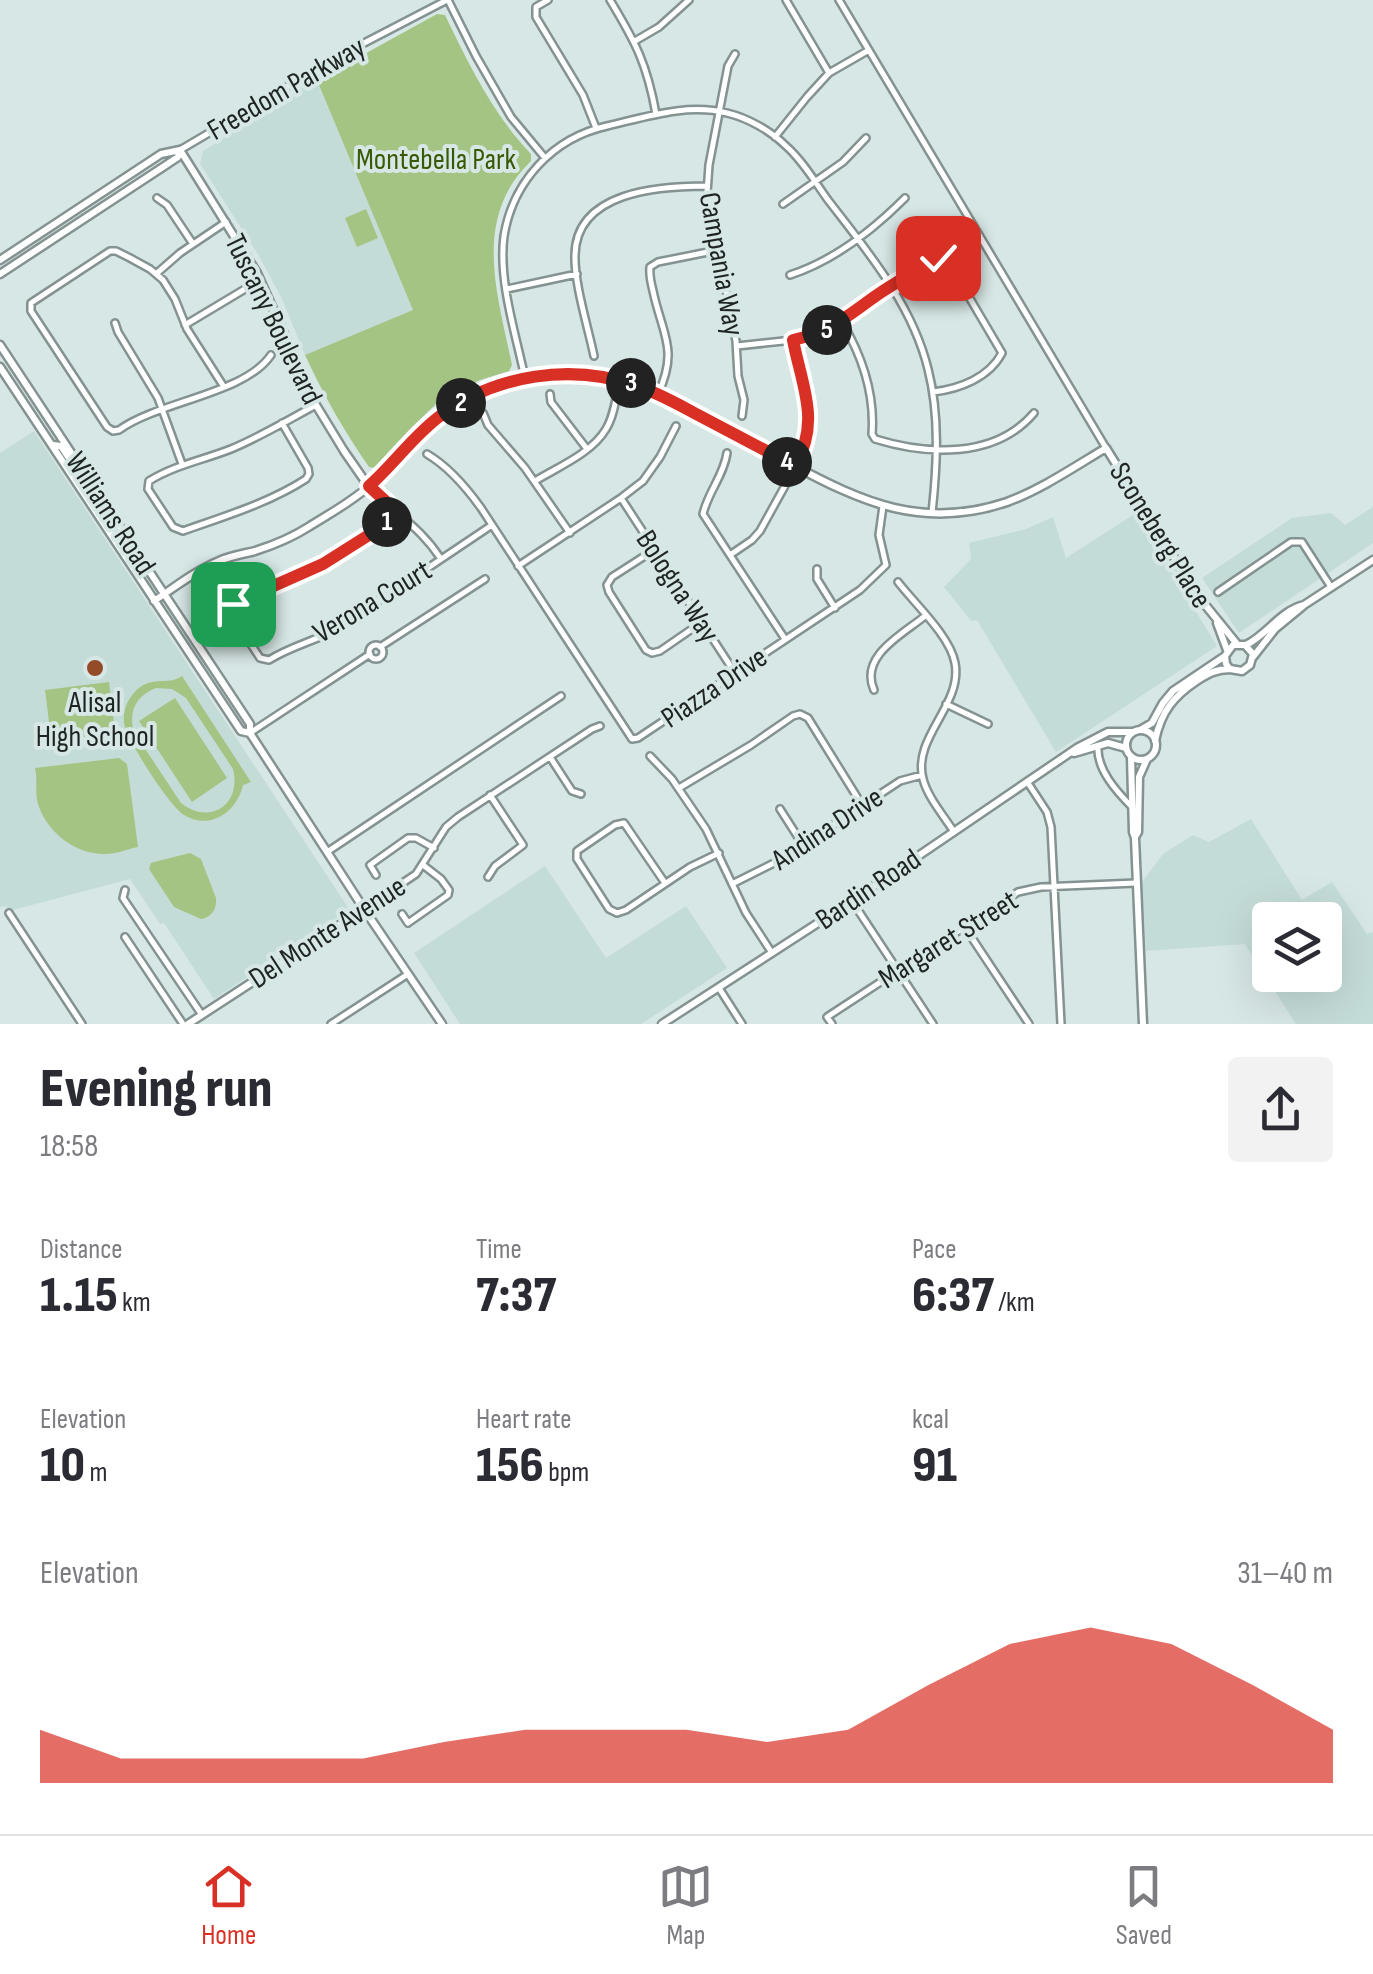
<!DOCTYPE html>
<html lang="en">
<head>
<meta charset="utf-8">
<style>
	body { margin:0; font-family:"Sofia Sans Condensed",sans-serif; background:#f2f2f3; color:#2b2b33; height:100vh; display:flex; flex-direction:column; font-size:38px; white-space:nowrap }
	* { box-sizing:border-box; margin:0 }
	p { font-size:32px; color:#7c7c81 }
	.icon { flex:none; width:55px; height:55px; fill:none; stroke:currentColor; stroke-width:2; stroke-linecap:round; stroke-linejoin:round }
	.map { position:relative; height:1024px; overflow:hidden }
	.sheet { display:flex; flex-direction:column; background:#fff; flex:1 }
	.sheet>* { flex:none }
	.tools { position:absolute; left:1252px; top:902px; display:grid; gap:20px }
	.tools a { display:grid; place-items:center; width:90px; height:90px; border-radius:10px; background:#fff; box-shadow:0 10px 40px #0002; font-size:50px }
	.pin { position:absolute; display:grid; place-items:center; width:85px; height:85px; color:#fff; margin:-42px; border-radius:20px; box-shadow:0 5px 15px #0006 }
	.km { position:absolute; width:50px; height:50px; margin:-25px; border-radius:50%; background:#222; color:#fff; font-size:28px; line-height:50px; text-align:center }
	.round { display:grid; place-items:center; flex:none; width:105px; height:105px; border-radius:10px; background:#f2f2f3 }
	.head { display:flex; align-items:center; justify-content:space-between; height:170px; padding:0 40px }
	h1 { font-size:55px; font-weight:800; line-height:75px }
	.figures { display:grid; grid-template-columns:repeat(3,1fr); gap:15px; height:170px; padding:10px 40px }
	.figures div { display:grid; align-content:center }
	.figures b { font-size:50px; font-weight:800 }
	.figures small { font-size:28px; font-weight:400 }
	.figures p { font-size:28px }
	.chart { height:280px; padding:20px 40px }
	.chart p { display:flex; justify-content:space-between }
	.chart svg { width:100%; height:180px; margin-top:10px; fill:#d93025; opacity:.7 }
	.tab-bar { display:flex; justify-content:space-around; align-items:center; height:140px; border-top:2px solid #e1e1e2; background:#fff; font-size:28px; color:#7c7c81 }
	.tab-bar a { display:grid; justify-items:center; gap:5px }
	.tab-bar .current { color:#d93025 }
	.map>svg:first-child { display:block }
</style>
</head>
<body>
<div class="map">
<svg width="1373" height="1024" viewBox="0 0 1373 1024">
	<rect width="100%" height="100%" fill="#d7e7e5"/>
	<path fill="#c4dcd8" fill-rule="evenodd" d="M316,79L414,310L305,355L282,299L259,256L200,164L203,151Z
		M34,431L347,906L346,912L214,999L164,923L160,924L130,879L9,911L6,906L0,907V453Z
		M1373,507V543L1239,633L1202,578L1292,518L1331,513L1345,525Z
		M1136,513L1217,646L1056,752L977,620L971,621L944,587L971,559L969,543L1026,529L1053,517L1066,558Z
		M1251,819L1302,900L1332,882L1367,934L1373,932V1024H1296L1245,944L1146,951L1142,882L1163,854L1193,835L1209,842ZM1270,920H1325V975H1270Z
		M545,866L606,958L686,906L727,968L641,1024H460L414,953Z"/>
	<path fill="#a3c483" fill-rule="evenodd" d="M437,14L445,15C468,63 494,116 531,154V161C471,218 498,296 512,365L509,371L480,380L437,403L412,427L375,468L369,467C344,431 323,394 305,355L413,310L316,78H321Z
		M366,209L378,238L357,247L345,218Z
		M182,676L251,782L243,785C237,812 210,831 184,815C170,807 126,739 124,723C123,713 126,702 133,694C150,673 167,687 182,676ZM156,688L172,689L186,698L233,769C242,804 210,826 181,803L134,732C128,711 136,696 156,688Z
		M109,682L116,739L52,746L45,690Z
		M175,698L227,778L192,802L139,721Z
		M119,758L127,764L138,847C130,848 123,852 115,853C83,859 50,837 39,807C34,794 38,781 35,768Z
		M190,853L201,859L216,898C217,909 212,917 201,919L174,907L149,869L151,863L154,862Z"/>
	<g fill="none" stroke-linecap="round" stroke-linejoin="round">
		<defs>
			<path id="street" d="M448,0L476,56L511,117L545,158
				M548,0L536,7V17L583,95L596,128
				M610,0C636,43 647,64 656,114
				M786,0L829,73
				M839,0L1106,448
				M635,41L659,27L689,0
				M735,54L728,66L709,165L707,193L736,341L738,376L744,400L742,416
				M775,137L807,97L829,73L869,50
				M180,150L343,54L447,0
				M157,198L167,205L193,244
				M783,204L843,162L866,138
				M156,274L180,253L226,222
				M790,275C833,261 873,230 905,198
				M507,289L577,274
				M842,322C862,356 875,395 872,434L875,439C927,455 995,459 1034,413
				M115,323L118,332L158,398L182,464
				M185,325L245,289
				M737,346L793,340L820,333L842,322L885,290L935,260L942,258L949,263L1002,353C989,378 959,389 933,392
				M594,356C588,327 574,283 575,255C576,191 660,186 707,186
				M525,378C516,335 498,280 504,236C513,181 553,138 607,126C646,117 687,103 727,113C748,118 771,131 786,146C803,161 815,182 828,200C868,252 912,304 928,369C940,416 937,466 932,513
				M224,387L187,329L175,299L163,280L150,269L130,258L116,251H110L31,303V311L107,427L113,431L119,430C159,401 245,394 271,355
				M550,394L551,402L587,449
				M658,394C679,349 662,334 653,291C651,282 649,276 650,267L658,262L718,250
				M483,413L488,425L525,468L570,533
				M282,423L308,468L309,474L306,479C269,503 225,516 183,531L173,527L148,489L149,481C175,465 203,460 231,449C260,437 288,420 316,405
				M727,453C724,475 708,492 703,514L785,639
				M427,454C449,467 466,487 481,508L632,739L638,738L860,590L886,565L879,535L883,506
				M535,481C558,467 592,453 606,429C614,416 616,398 619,383
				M370,487C395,515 419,525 441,559
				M621,498L735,673
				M396,511L380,528L323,564L233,604L231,614L260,658L269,660C291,646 315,641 337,629L492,525
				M654,550L612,577L607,585L609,592L646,650L652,653L660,651L702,622
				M730,555L752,540L760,531L802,455L809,435L807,406L793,342
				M518,566L621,498L643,481L660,457L676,426
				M817,569V579L835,608
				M898,582C915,604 950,636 955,663C963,705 912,737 923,779C928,798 944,816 954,832
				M1218,592L1291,542H1302L1331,587
				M369 652a7 7 0 1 1 14 0a7 7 0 1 1-14 0Z
				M380,647L485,579
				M874,690C859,656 903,634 925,616
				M946,704L988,724
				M250,733L370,654
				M1098,746C1096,769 1117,792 1132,807
				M650,756L672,779L706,829L746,913L772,953
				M550,757L572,791L581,794
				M1028,783L1047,812L1051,827L1061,1024
				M679,788L751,745L793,716L800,714L808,718L862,805
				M780,809L803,845
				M327,852L561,696
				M376,875L370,865L408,838H416L434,848
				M488,877L495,866L523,845L490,795
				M665,883L624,823L615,825L577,851V859L609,909L617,913L626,910L690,867L719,853
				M732,884L780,860L900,781L922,775
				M125,890L123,898L202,1015
				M852,901L933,1024
				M364,909L416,874L446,827L458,817L592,729L600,726
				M9,913L82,1024
				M402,914L408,923L448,895L449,890L441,879L423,865
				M964,926L1029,1024
				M125,937L183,1024
				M719,988L742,1024
				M331,1024L408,974
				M832,1024L827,1017L1018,892L1041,887L1136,883"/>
			<path id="secondary" d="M180,150L257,273L316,405L344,451L369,487
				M0,260L161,154L180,150
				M0,274L166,165L178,157L179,152
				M0,345L250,724V733L364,909L442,1024
				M0,367L241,731L250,733
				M53,445L61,446L106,514L115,522
				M154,601C175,587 195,571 219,561C230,556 243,554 255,551C274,545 293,537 310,526C333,512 358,497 378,479C393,465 405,448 419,434C451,403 495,381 539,376C598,369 647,388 698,415C729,431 760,448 791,464C863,503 924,530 1007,502C1042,489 1074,467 1106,448L1198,596L1237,644
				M1217,623L1227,650
				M1246,645C1268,634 1280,611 1304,605L1373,560
				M1253,657L1275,629L1303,606
				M1140,730L1152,723L1163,703L1173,691L1225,656L1233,645H1245L1253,654L1250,665L1242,671L1230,669L1226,664L1225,656
				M1126 745a15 15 0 1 1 30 0a15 15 0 1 1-30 0Z
				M1155,741C1161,711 1174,696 1198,680C1209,673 1217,669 1230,669
				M1074,753L1108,743L1126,748
				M1131,757L1133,832L1135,838L1143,1024
				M1135,837L1138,832L1139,777L1147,759
				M188,1024L364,909
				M662,1024L852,901L1077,748L1108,732H1133"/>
		</defs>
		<use href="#street" stroke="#849391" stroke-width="10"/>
		<use href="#secondary" stroke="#849391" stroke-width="11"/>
		<use href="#street" stroke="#fff" stroke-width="5"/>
		<use href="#secondary" stroke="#fff" stroke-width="6"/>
	</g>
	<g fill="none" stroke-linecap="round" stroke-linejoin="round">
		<defs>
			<path id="route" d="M233,604L323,564L380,528L396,511L369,486C394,464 413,436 440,416C496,374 572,363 637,386C659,393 679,405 700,416C731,432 763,449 795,466C821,421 802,387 793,340C834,331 850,313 883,291C900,280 919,269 938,258"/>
		</defs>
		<use href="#route" stroke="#fff" stroke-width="20"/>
		<use href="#route" stroke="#d93025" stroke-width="12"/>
	</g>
	<circle fill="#934c27" stroke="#d7e7e5" stroke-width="4" cx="95" cy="668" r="10"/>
	<g text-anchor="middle" stroke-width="8" stroke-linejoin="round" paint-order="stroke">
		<g font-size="30" fill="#1e2423" stroke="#d7e7e5">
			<text transform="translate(286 88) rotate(-30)" y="10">Freedom Parkway</text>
			<text transform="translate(722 264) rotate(80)" y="10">Campania Way</text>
			<text transform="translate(274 319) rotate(64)" y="10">Tuscany Boulevard</text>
			<text transform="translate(111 513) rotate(57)" y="10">Williams Road</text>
			<text transform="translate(1161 535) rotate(58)" y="10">Sconeberg Place</text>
			<text transform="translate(678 586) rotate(57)" y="10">Bologna Way</text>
			<text transform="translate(372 601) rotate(-31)" y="10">Verona Court</text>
			<text transform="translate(714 687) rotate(-34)" y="10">Piazza Drive</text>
			<text transform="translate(827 828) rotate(-33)" y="10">Andina Drive</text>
			<text transform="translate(868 889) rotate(-34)" y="10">Bardin Road</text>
			<text transform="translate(327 932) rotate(-33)" y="10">Del Monte Avenue</text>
			<text transform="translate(948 939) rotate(-32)" y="10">Margaret Street</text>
		</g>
		<g font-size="30" fill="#395a03" stroke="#d7e7e5">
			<text x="436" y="169">Montebella Park</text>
		</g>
		<g font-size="30" fill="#1e2423" stroke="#d7e7e5">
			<text x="95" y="712">Alisal<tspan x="95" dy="34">High School</tspan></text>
		</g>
	</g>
</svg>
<div class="tools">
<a><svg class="icon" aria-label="layers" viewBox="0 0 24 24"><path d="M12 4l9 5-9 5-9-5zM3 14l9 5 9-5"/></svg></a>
</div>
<div class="pin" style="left:233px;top:604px;background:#1e9e55"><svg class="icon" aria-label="arrive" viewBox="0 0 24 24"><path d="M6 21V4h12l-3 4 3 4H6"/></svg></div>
<div class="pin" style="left:938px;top:258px;background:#d93025"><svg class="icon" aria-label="check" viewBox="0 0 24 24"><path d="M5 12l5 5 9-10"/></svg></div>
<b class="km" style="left:387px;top:522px">1</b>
<b class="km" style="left:461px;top:403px">2</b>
<b class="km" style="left:631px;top:383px">3</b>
<b class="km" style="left:787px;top:462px">4</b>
<b class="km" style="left:827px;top:330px">5</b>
</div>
<section class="sheet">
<div class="head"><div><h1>Evening run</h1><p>18:58</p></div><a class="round"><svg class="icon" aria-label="share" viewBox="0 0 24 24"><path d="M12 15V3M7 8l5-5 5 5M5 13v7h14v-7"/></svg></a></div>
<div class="figures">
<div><p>Distance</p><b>1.15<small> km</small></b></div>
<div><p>Time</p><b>7:37</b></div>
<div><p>Pace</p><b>6:37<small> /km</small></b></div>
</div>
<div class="figures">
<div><p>Elevation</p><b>10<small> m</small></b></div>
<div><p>Heart rate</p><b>156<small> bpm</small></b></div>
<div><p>kcal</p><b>91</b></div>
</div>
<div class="chart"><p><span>Elevation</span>31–40 m</p>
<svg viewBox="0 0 160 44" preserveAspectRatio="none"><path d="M0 44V31L10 38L20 38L30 38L40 38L50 34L60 31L70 31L80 31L90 34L100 31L110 20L120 10L130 6L140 10L150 20L160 31V44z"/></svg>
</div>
</section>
<nav class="tab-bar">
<a class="current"><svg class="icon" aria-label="home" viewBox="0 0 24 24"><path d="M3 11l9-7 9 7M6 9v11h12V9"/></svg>Home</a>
<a><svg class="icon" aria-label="map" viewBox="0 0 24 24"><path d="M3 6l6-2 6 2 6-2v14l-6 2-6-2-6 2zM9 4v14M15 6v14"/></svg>Map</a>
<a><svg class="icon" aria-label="saved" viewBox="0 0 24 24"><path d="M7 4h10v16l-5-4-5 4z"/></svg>Saved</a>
</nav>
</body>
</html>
